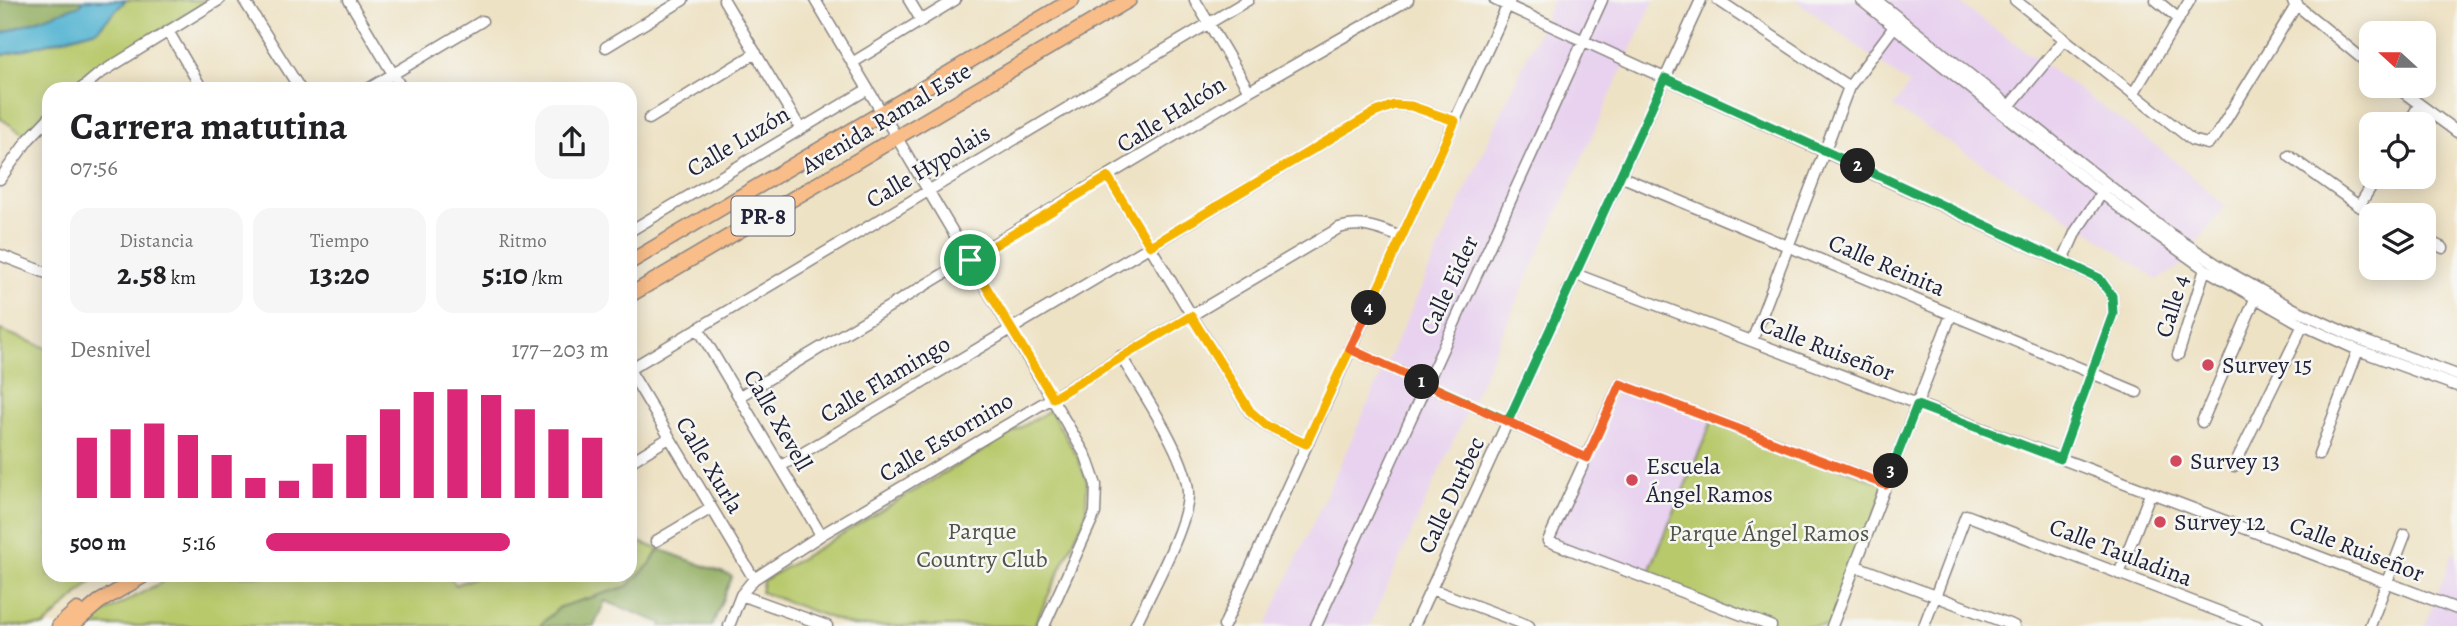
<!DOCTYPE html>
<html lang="es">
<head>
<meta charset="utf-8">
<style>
	body { margin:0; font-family:Alegreya,serif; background:#f6f6f6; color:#202124; height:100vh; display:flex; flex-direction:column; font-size:26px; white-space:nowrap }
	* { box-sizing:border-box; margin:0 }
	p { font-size:23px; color:#757577 }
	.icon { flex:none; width:38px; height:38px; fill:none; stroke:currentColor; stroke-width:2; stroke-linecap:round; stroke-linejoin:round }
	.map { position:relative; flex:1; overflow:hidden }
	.drawer { position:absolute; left:42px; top:82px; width:595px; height:500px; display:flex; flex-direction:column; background:#fff; border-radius:21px; box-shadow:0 4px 18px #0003 }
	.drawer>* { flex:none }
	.needle { width:46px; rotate:291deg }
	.tools { position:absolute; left:2359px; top:21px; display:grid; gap:14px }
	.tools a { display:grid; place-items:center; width:77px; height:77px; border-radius:14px; background:#fff; box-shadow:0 4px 18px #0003; font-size:35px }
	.pin { position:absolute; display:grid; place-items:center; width:60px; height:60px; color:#fff; margin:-30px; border:4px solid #fff; border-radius:50%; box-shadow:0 2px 7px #0007 }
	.km { position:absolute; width:35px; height:35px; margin:-18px; border-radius:50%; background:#222; color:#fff; font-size:19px; line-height:35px; text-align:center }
	.round { display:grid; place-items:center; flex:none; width:74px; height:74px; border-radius:21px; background:#f6f6f6 }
	.summary { display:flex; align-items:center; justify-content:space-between; height:119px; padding:0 28px }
	h1 { font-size:38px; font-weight:700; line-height:52px }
	.metrics { display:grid; grid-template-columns:repeat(3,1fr); gap:10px; height:119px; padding:7px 28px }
	.metrics div { display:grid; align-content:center; border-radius:18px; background:#f6f6f6; text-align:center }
	.metrics b { font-size:30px; font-weight:700 }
	.metrics small { font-size:19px; font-weight:400 }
	.metrics p { font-size:19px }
	.chart { height:196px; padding:14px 28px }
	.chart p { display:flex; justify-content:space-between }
	.chart svg { width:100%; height:126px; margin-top:7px; stroke:#db2777; stroke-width:6 }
	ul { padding:0 28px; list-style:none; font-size:23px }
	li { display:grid; grid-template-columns:112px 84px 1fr; align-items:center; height:52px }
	li i { height:18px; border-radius:9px; background:#db2777 }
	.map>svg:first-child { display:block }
</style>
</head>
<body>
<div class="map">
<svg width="2457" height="626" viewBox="0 0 2457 626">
	<rect width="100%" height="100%" fill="#f6f6f2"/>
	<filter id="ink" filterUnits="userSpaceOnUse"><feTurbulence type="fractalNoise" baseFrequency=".0143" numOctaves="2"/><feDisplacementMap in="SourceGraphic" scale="14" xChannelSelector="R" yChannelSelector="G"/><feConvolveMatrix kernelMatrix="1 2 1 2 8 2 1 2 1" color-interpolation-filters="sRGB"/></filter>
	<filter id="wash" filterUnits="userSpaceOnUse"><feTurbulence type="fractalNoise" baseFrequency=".00686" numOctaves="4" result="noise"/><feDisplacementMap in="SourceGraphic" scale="28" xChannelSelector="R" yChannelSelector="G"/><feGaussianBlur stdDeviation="1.57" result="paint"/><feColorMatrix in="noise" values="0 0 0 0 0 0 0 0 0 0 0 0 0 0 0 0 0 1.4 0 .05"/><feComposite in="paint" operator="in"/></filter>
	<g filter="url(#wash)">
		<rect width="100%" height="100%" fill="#eee2c4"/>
		<path fill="#e8d2ef" d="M1553,0H1654L1369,626H1266Z
			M1796,0H1955L2163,151L2225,206L2198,241L2187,262L2157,280L2086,229L1893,107L1909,85Z
			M1620,384L1713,419L1646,579L1548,541Z
			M2453,553L2457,554V626H2425Z"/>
		<path fill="#b8c96c" stroke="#6d7654" stroke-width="2" d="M126,0H209L87,76L71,89H49V108L25,135L0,118V56L97,30Z
			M0,330L49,349V576H98L44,626H0Z
			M1050,410L1077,456L1087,481L1086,515L1034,626H852L761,592L763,581Z
			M1713,419L1886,485L1832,626H1771L1646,579Z
			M630,539L659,549L650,564L628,586L560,607L539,626H87L95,618L173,576H449L456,585L477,576H630Z"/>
		<path fill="#92ad60" stroke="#5a684e" stroke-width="2" d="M0,0H84L81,5L0,34Z
			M659,549L732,576L712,626H661L662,623L605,601L594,626H539L560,607L628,586L650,564Z"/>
		<path fill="#53b4d2" stroke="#3a6b86" stroke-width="2" d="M84,0H126L97,30L0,56V34L80,5Z"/>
	</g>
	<g filter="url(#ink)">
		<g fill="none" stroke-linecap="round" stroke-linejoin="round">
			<defs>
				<path id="minor" d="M244,0L300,89
					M349,0L402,89
					M724,0L800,128
					M815,0L1086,456L1096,485L1095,513L1044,626
					M909,0L921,20
					M1195,0L1249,91
					M1495,0L2099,278L2112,296L2113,314L2060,459
					M1718,0L1849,87
					M1861,0L2128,214L2205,269L2303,325L2358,350L2457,386
					M1876,0L2166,231L2230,273L2294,309L2359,339L2457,375
					M2015,0L2192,140L2207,144L2216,136L2297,4
					M2156,0L2179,19
					M2293,2L2371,66
					M168,31L202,89
					M606,47L683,0
					M852,63L955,0
					M2395,86L2457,132
					M81,89L99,74L219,0
					M368,89L482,21
					M2133,94L2190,0
					M2005,111L2064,40
					M649,119L756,53
					M2408,124L2419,105
					M2289,156L2359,206L2376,215
					M1620,176L2137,392
					M1108,177L1250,412L1267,426L1306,444
					M0,179L28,140L49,118
					M2359,206L2377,177
					M630,231L868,89
					M2424,239L2443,248
					M0,255L49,274
					M2063,260L2076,231L2106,187
					M1575,274L2457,609
					M698,328L821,535
					M1752,341L1849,87L1894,27
					M1350,349L1587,458
					M2178,355L2205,269
					M1121,356C1140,389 1190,460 1188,496C1186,530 1150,593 1135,626
					M630,369L1248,0
					M630,371L754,579
					M740,396L1249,91L1408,0
					M2202,422L2255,299
					M2319,454L2358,350
					M630,462L669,438
					M781,466L1374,113L1394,105L1411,106L1455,121
					M2234,466L2303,325
					M656,541L710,509
					M1856,566L2014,626
					M2119,574L2150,494
					M1431,589L1529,626
					M741,595L827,626
					M729,626L741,595L754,579L821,535L1339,228C1362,221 1380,229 1401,237
					M1224,626L1510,0
					M1316,626L1602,0
					M1414,626L1701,0
					M1771,626L1548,541L1620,384L1886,485
					M1832,626L1951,315
					M1924,626L1966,515L2257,626
					M2370,626L2405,535"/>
				<path id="major" d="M630,262L1072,0
					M630,295L1129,0
					M59,626L77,610
					M71,626L99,602L143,576"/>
			</defs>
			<use href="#minor" stroke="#888280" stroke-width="13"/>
			<use href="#major" stroke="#888280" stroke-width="17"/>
			<use href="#minor" stroke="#fff" stroke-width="10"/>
			<use href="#major" stroke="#f8bd89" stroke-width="14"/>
		</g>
	</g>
	<g fill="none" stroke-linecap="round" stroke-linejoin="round" filter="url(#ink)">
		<defs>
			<path id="split-1" d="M970,260L1053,398L1191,316L1250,411L1267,426L1306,444L1350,349L1422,382"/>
			<path id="split-2" d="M1422,382L1508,421L1665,78L1858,166"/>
			<path id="split-3" d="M1858,166L2099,278L2112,296L2113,314L2060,459L1917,405L1891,471"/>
			<path id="split-4" d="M1369,308L1350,349L1587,458L1620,384L1886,485L1891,471"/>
			<path id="split-5" d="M970,260L1108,177L1150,246L1374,113L1394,105L1411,106L1455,121L1369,308"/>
		</defs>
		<use href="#split-1" stroke="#fff" stroke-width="14"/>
		<use href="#split-2" stroke="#fff" stroke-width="14"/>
		<use href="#split-3" stroke="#fff" stroke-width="14"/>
		<use href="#split-4" stroke="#fff" stroke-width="14"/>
		<use href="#split-5" stroke="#fff" stroke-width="14"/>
		<use href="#split-1" stroke="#f5b400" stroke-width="9"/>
		<use href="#split-2" stroke="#22a559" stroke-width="9"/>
		<use href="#split-3" stroke="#22a559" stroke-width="9"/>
		<use href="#split-4" stroke="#f0652b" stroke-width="9"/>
		<use href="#split-5" stroke="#f5b400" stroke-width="9"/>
	</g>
	<g fill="#d1495b" stroke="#f6f6f2" stroke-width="2.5">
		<circle cx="2208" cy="365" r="7"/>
		<circle cx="2176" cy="461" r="7"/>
		<circle cx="1632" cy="480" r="7"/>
		<circle cx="2160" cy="522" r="7"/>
	</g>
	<g text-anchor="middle" stroke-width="5" stroke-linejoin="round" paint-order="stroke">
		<rect fill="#f6f6f2" stroke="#626272" stroke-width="2" x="731.5" y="196.5" width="63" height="39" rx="5"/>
		<g font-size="23" font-weight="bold" fill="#22223b">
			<text x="763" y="224">PR-8</text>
		</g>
		<g font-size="24" fill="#22223b" stroke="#f6f6f2">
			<text transform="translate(1171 114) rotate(-32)" y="8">Calle Halcón</text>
			<text transform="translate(886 118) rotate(-31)" y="8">Avenida Ramal Este</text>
			<text transform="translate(738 141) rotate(-31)" y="8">Calle Luzón</text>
			<text transform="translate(928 166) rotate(-31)" y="8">Calle Hypolais</text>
			<text transform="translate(1887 265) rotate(23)" y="8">Calle Reinita</text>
			<text transform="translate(1449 285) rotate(-65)" y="8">Calle Eider</text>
			<text transform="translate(2172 306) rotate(-73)" y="8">Calle 4</text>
			<text transform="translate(1827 348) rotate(21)" y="8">Calle Ruiseñor</text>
			<text transform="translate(885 379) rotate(-31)" y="8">Calle Flamingo</text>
			<text transform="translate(778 420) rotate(60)" y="8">Calle Xevell</text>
			<text transform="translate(946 437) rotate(-31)" y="8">Calle Estornino</text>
			<text transform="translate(710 465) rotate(59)" y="8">Calle Xurla</text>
			<text transform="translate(1451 495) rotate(-65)" y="8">Calle Durbec</text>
			<text transform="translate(2357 549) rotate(21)" y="8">Calle Ruiseñor</text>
			<text transform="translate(2121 552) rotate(21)" y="8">Calle Tauladina</text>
		</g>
		<g font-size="24" fill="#22223b" stroke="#f6f6f2" text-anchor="start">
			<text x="2222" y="373">Survey 15</text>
			<text x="2190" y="469">Survey 13</text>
			<text x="1646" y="474">Escuela<tspan x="1646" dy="28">Ángel Ramos</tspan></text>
			<text x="2174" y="530">Survey 12</text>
		</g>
		<g font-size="24" fill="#4f544a" stroke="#f6f6f2">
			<text x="982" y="539">Parque<tspan x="982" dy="28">Country Club</tspan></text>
			<text x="1769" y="541">Parque Ángel Ramos</text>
		</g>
	</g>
</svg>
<div class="tools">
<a><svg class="needle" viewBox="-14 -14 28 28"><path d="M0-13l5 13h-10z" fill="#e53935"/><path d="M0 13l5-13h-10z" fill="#757577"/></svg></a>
<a><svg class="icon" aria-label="locate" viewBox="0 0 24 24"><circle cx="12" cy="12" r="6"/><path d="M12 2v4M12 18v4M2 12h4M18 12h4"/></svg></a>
<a><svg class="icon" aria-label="layers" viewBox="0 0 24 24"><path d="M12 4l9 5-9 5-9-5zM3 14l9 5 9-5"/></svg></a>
</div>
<div class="pin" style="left:970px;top:260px;background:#1e9e55"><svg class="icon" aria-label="arrive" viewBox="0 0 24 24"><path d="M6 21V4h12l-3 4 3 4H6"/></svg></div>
<b class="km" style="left:1422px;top:382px">1</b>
<b class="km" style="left:1858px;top:166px">2</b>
<b class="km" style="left:1891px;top:471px">3</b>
<b class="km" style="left:1369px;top:308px">4</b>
<section class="drawer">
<div class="summary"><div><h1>Carrera matutina</h1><p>07:56</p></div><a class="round"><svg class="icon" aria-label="share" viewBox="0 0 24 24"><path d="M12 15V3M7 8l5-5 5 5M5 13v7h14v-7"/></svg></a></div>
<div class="metrics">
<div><p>Distancia</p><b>2.58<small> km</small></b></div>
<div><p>Tiempo</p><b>13:20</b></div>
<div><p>Ritmo</p><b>5:10<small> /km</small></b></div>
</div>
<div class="chart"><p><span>Desnivel</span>177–203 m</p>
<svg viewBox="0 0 160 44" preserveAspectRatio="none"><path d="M5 44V23M15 44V20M25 44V18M35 44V22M45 44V29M55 44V37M65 44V38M75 44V32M85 44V22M95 44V13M105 44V7M115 44V6M125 44V8M135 44V13M145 44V20M155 44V23"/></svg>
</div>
<ul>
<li><b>500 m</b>5:16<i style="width:71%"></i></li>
</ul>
</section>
</div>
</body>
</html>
